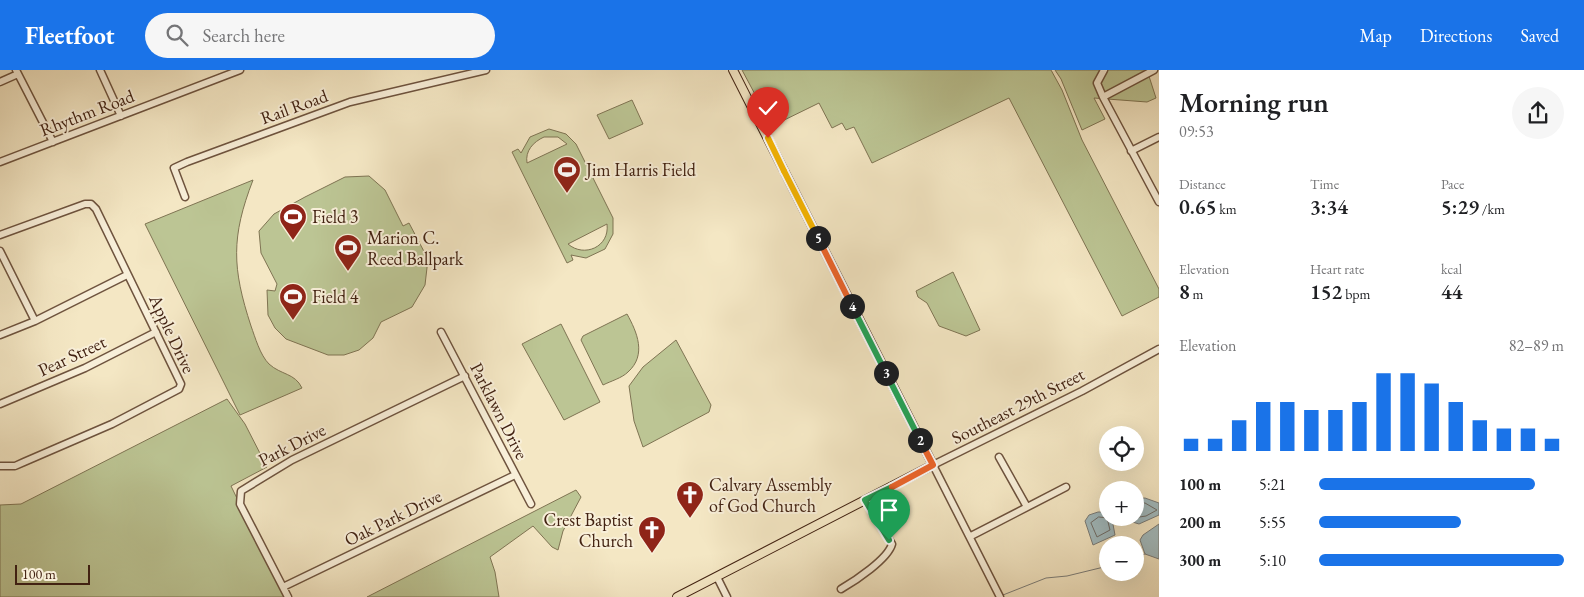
<!DOCTYPE html>
<html lang="en">
<head>
<meta charset="utf-8">
<style>
	body { margin:0; font-family:"EB Garamond",serif; background:#f6f6f6; color:#202124; height:100vh; display:flex; flex-direction:column; font-size:19px; white-space:nowrap }
	* { box-sizing:border-box; margin:0 }
	p { font-size:16px; color:#757577 }
	.icon { flex:none; width:28px; height:28px; fill:none; stroke:currentColor; stroke-width:2; stroke-linecap:round; stroke-linejoin:round }
	.map { position:relative; flex:1; overflow:hidden }
	.drawer { display:flex; flex-direction:column; background:#fff; width:425px }
	.drawer>* { flex:none }
	.controls { position:absolute; left:1099px; top:356px; display:grid; gap:10px }
	.controls a { display:grid; place-items:center; width:45px; height:45px; border-radius:50%; background:#fff; box-shadow:0 5px 20px #0002; font-size:25px }
	.scale { position:absolute; left:15px; bottom:12px; width:75px; box-sizing:border-box; padding-left:5px; border:2px solid #422212; border-top:0; font-size:14px; line-height:18px; white-space:nowrap; color:#422212; -webkit-text-stroke:4px #f8efd9; paint-order:stroke }
	.pin { position:absolute; display:grid; place-items:center; width:42px; height:42px; color:#fff; margin:-51px -21px; border-radius:50% 50% 50% 0; rotate:-45deg; box-shadow:0 0 5px #0007 }
	.pin .icon { rotate:45deg }
	.km { position:absolute; width:25px; height:25px; margin:-12px; border-radius:50%; background:#222; color:#fff; font-size:14px; line-height:25px; text-align:center }
	.round { display:grid; place-items:center; flex:none; width:52px; height:52px; border-radius:26px; background:#f6f6f6 }
	.overview { display:flex; align-items:center; justify-content:space-between; height:85px; padding:0 20px }
	h1 { font-size:28px; font-weight:600; line-height:38px }
	.figures { display:grid; grid-template-columns:repeat(3,1fr); gap:8px; height:85px; padding:5px 20px }
	.figures div { display:grid; align-content:center }
	.figures b { font-size:21px; font-weight:600 }
	.figures small { font-size:14px; font-weight:400 }
	.figures p { font-size:14px }
	.chart { height:140px; padding:10px 20px }
	.chart p { display:flex; justify-content:space-between }
	.chart svg { width:100%; height:90px; margin-top:5px; stroke:#1a73e8; stroke-width:6 }
	ul { padding:0 20px; list-style:none; font-size:16px }
	li { display:grid; grid-template-columns:80px 60px 1fr; align-items:center; height:38px }
	li i { height:12px; border-radius:6px; background:#1a73e8 }
	header { display:flex; align-items:center; gap:30px; box-sizing:border-box; height:70px; padding:0 25px; background:#1a73e8; color:#fff }
	header strong { font-size:24px }
	nav { display:flex; gap:28px; margin-inline-start:auto; font-size:18px }
	.search { width:350px; height:45px; background:#f6f6f6; display:flex; align-items:center; gap:12px; box-sizing:border-box; padding:0 18px; border-radius:28px; color:#757577; font-size:19px }
	main { display:flex; flex:1; min-height:0 }
	.map>svg:first-child { display:block }
</style>
</head>
<body>
<header>
<strong>Fleetfoot</strong>
<div class="search"><svg class="icon" aria-label="search" viewBox="0 0 24 24"><circle cx="10" cy="10" r="6"/><path d="M15 15l6 6"/></svg>Search here</div>
<nav><a>Map</a><a>Directions</a><a>Saved</a></nav>
</header>
<main>
<div class="map">
<svg width="1159" height="527" viewBox="0 0 1159 527">
	<rect width="100%" height="100%" fill="#f4e7c4"/>
	<filter id="stains"><feTurbulence type="fractalNoise" baseFrequency=".004" numOctaves="4"/><feColorMatrix values="0 0 0 0 .2 0 0 0 0 .09 0 0 0 0 .02 0 0 0 .5 -.17"/></filter>
	<radialGradient id="worn" r=".72"><stop offset=".6" stop-color="#630" stop-opacity="0"/><stop offset="1" stop-color="#630" stop-opacity=".3"/></radialGradient>
	<path fill="#bcc594" stroke="#7f7453" fill-rule="evenodd" d="M742,0H1051L1062,20L1082,70L1159,219V227L1122,246L1009,28L872,93L854,57L846,60L842,53L832,58L819,33L772,56Z
		M1055,0H1147L1156,28L1147,32L1094,28L1105,49L1082,60L1061,9Z
		M632,30L643,54L609,69L597,45Z
		M549,59L566,64L576,74L613,148V164L605,179L586,188L571,185L573,190L567,193L512,82L518,79L521,83L530,67ZM544,67H558L567,74L527,93C525,81 533,72 544,67ZM607,154C610,177 584,188 568,174Z
		M369,106L385,120L403,156L409,153L428,189L425,215L412,237L381,252L373,268L359,280L344,285H328L286,269L275,258L268,245L267,220L275,221L277,214L261,183L259,161L274,144L305,127L345,107Z
		M253,110C231,167 232,198 251,256C255,267 260,285 269,294C281,305 295,303 302,318L240,345L145,154Z
		M953,202L980,260L966,266L939,256L927,233L918,227L916,221Z
		M627,244C637,262 647,285 628,302C622,308 611,311 603,315L581,270L583,266Z
		M561,254L600,332L564,350L522,274Z
		M676,270L711,335L709,342L643,377L634,351L629,316L643,297Z
		M227,329L245,354L267,397L231,416L285,527H0V435L21,434Z
		M576,420L581,427L563,461L558,480L552,477L533,456L490,487L495,502L499,527H367Z"/>
	<path fill="#a3bcc0" stroke="#7c7e7a" d="M1145,428L1159,433V445L1139,454L1126,450L1125,448H1135V429Z
		M1098,442H1107L1108,448L1112,449L1115,465L1093,475L1085,451L1089,445Z
		M1159,454V489L1145,484L1140,470L1143,465Z"/>
	<g fill="none" stroke-linecap="round" stroke-linejoin="round">
		<path stroke="#726f69" stroke-width="1" d="M1099,447L1107,448L1110,460L1097,467L1091,453Z
			M1133,448L1146,446L1157,440L1145,433H1135"/>
		<path stroke="#7c7e7a" stroke-width="1" d="M1135,487L1145,484
			M1003,525L1046,508L1067,506L1108,496"/>
		<defs>
			<path id="minor" d="M16,0L53,72
				M100,0L121,46
				M1154,0L1103,27L1159,132
				M0,12L18,4
				M1103,27L1097,13L1104,0
				M1131,81L1159,67
				M0,92L240,0
				M185,127L174,98L187,92L350,32L486,0
				M0,165L85,134H91L96,139L181,314L179,319L112,354L24,392L15,396H0
				M0,181L35,251
				M441,262L531,434
				M0,265L35,251L127,205
				M0,334L85,298L156,262
				M999,387L1027,437
				M971,466L1066,417
				M717,507L727,527
				M283,517L515,405
				M841,519C855,511 888,489 892,474L865,430
				M288,527L240,434L241,421L292,390L465,306
				M1000,527L933,395L1082,321L1159,279"/>
			<path id="major" d="M677,527L933,395L733,0"/>
		</defs>
		<use href="#minor" stroke="#6e533e" stroke-width="9"/>
		<use href="#major" stroke="#422212" stroke-width="10"/>
		<use href="#minor" stroke="#f8efd9" stroke-width="6"/>
		<use href="#major" stroke="#f4e7c4" stroke-width="8"/>
	</g>
	<g fill="none" stroke-linecap="round" stroke-linejoin="round">
		<defs>
			<path id="split-1" d="M889,470L865,430L892,417"/>
			<path id="split-2" d="M892,417L933,395L920,370"/>
			<path id="split-3" d="M886,303L920,370"/>
			<path id="split-4" d="M852,236L886,303"/>
			<path id="split-5" d="M818,168L852,236"/>
			<path id="split-6" d="M784,101L818,168"/>
			<path id="split-7" d="M768,68L784,101"/>
		</defs>
		<use href="#split-1" stroke="#fff" stroke-width="10"/>
		<use href="#split-2" stroke="#fff" stroke-width="10"/>
		<use href="#split-3" stroke="#fff" stroke-width="10"/>
		<use href="#split-4" stroke="#fff" stroke-width="10"/>
		<use href="#split-5" stroke="#fff" stroke-width="10"/>
		<use href="#split-6" stroke="#fff" stroke-width="10"/>
		<use href="#split-7" stroke="#fff" stroke-width="10"/>
		<use href="#split-1" stroke="#22a559" stroke-width="6"/>
		<use href="#split-2" stroke="#f0652b" stroke-width="6"/>
		<use href="#split-3" stroke="#22a559" stroke-width="6"/>
		<use href="#split-4" stroke="#22a559" stroke-width="6"/>
		<use href="#split-5" stroke="#f0652b" stroke-width="6"/>
		<use href="#split-6" stroke="#f5b400" stroke-width="6"/>
		<use href="#split-7" stroke="#f5b400" stroke-width="6"/>
	</g>
	<defs>
		<symbol id="stadium-pin" viewBox="-11 -11 22 30"><path d="M0 17L-7.5 6A9.5 9.5 0 1 1 7.5 6Z" fill="#8f2418" stroke="#f8efd9"/><path d="M0-5a6.5 5 0 1 0 0 10a6.5 5 0 1 0 0-10ZM-3.5-1.8h7v3.6h-7Z" fill="#fff"/></symbol>
		<symbol id="church-pin" viewBox="-11 -11 22 30"><path d="M0 17L-7.5 6A9.5 9.5 0 1 1 7.5 6Z" fill="#8f2418" stroke="#f8efd9"/><path d="M-1.2-6h2.4v3.5h3.3v2.4h-3.3V6h-2.4V-.1h-3.3v-2.4h3.3Z" fill="#fff"/></symbol>
	</defs>
	<g fill-rule="evenodd">
		<use href="#stadium-pin" x="551" y="84" width="32" height="43"/>
		<use href="#stadium-pin" x="277" y="131" width="32" height="43"/>
		<use href="#stadium-pin" x="332" y="162" width="32" height="43"/>
		<use href="#stadium-pin" x="277" y="211" width="32" height="43"/>
		<use href="#church-pin" x="674" y="409" width="32" height="43"/>
		<use href="#church-pin" x="636" y="444" width="32" height="43"/>
	</g>
	<g text-anchor="middle" stroke-width="4" stroke-linejoin="round" paint-order="stroke">
		<g font-size="18" fill="#422212" stroke="#f8efd9">
			<text transform="translate(294 37) rotate(-20)" y="6">Rail Road</text>
			<text transform="translate(87 43) rotate(-21)" y="6">Rhythm Road</text>
			<text transform="translate(172 264) rotate(65)" y="6">Apple Drive</text>
			<text transform="translate(72 286) rotate(-25)" y="6">Pear Street</text>
			<text transform="translate(1018 336) rotate(-27)" y="6">Southeast 29th Street</text>
			<text transform="translate(499 341) rotate(63)" y="6">Parklawn Drive</text>
			<text transform="translate(292 375) rotate(-27)" y="6">Park Drive</text>
			<text transform="translate(393 448) rotate(-26)" y="6">Oak Park Drive</text>
		</g>
		<g font-size="18" fill="#422212" stroke="#f8efd9" text-anchor="start">
			<text x="586" y="106">Jim Harris Field</text>
			<text x="312" y="153">Field 3</text>
			<text x="367" y="174">Marion C.<tspan x="367" dy="21">Reed Ballpark</tspan></text>
			<text x="312" y="233">Field 4</text>
			<text x="709" y="421">Calvary Assembly<tspan x="709" dy="21">of God Church</tspan></text>
			<text x="633" y="456" text-anchor="end">Crest Baptist<tspan x="633" dy="21">Church</tspan></text>
		</g>
	</g>
	<rect width="100%" height="100%" filter="url(#stains)"/>
	<rect width="100%" height="100%" fill="url(#worn)"/>
</svg>
<div class="controls">
<a><svg class="icon" aria-label="locate" viewBox="0 0 24 24"><circle cx="12" cy="12" r="6"/><path d="M12 2v4M12 18v4M2 12h4M18 12h4"/></svg></a>
<a>+</a>
<a>−</a>
</div>
<div class="scale">100 m</div>
<div class="pin" style="left:889px;top:470px;background:#1e9e55"><svg class="icon" aria-label="arrive" viewBox="0 0 24 24"><path d="M6 21V4h12l-3 4 3 4H6"/></svg></div>
<div class="pin" style="left:768px;top:68px;background:#d93025"><svg class="icon" aria-label="check" viewBox="0 0 24 24"><path d="M5 12l5 5 9-10"/></svg></div>
<b class="km" style="left:920px;top:370px">2</b>
<b class="km" style="left:886px;top:303px">3</b>
<b class="km" style="left:852px;top:236px">4</b>
<b class="km" style="left:818px;top:168px">5</b>
</div>
<section class="drawer">
<div class="overview"><div><h1>Morning run</h1><p>09:53</p></div><a class="round"><svg class="icon" aria-label="share" viewBox="0 0 24 24"><path d="M12 15V3M7 8l5-5 5 5M5 13v7h14v-7"/></svg></a></div>
<div class="figures">
<div><p>Distance</p><b>0.65<small> km</small></b></div>
<div><p>Time</p><b>3:34</b></div>
<div><p>Pace</p><b>5:29<small> /km</small></b></div>
</div>
<div class="figures">
<div><p>Elevation</p><b>8<small> m</small></b></div>
<div><p>Heart rate</p><b>152<small> bpm</small></b></div>
<div><p>kcal</p><b>44</b></div>
</div>
<div class="chart"><p><span>Elevation</span>82–89 m</p>
<svg viewBox="0 0 160 44" preserveAspectRatio="none"><path d="M5 44V38M15 44V38M25 44V29M35 44V20M45 44V20M55 44V24M65 44V24M75 44V20M85 44V6M95 44V6M105 44V11M115 44V20M125 44V29M135 44V33M145 44V33M155 44V38"/></svg>
</div>
<ul>
<li><b>100 m</b>5:21<i style="width:88%"></i></li>
<li><b>200 m</b>5:55<i style="width:58%"></i></li>
<li><b>300 m</b>5:10<i style="width:100%"></i></li>
</ul>
</section>
</main>
</body>
</html>
